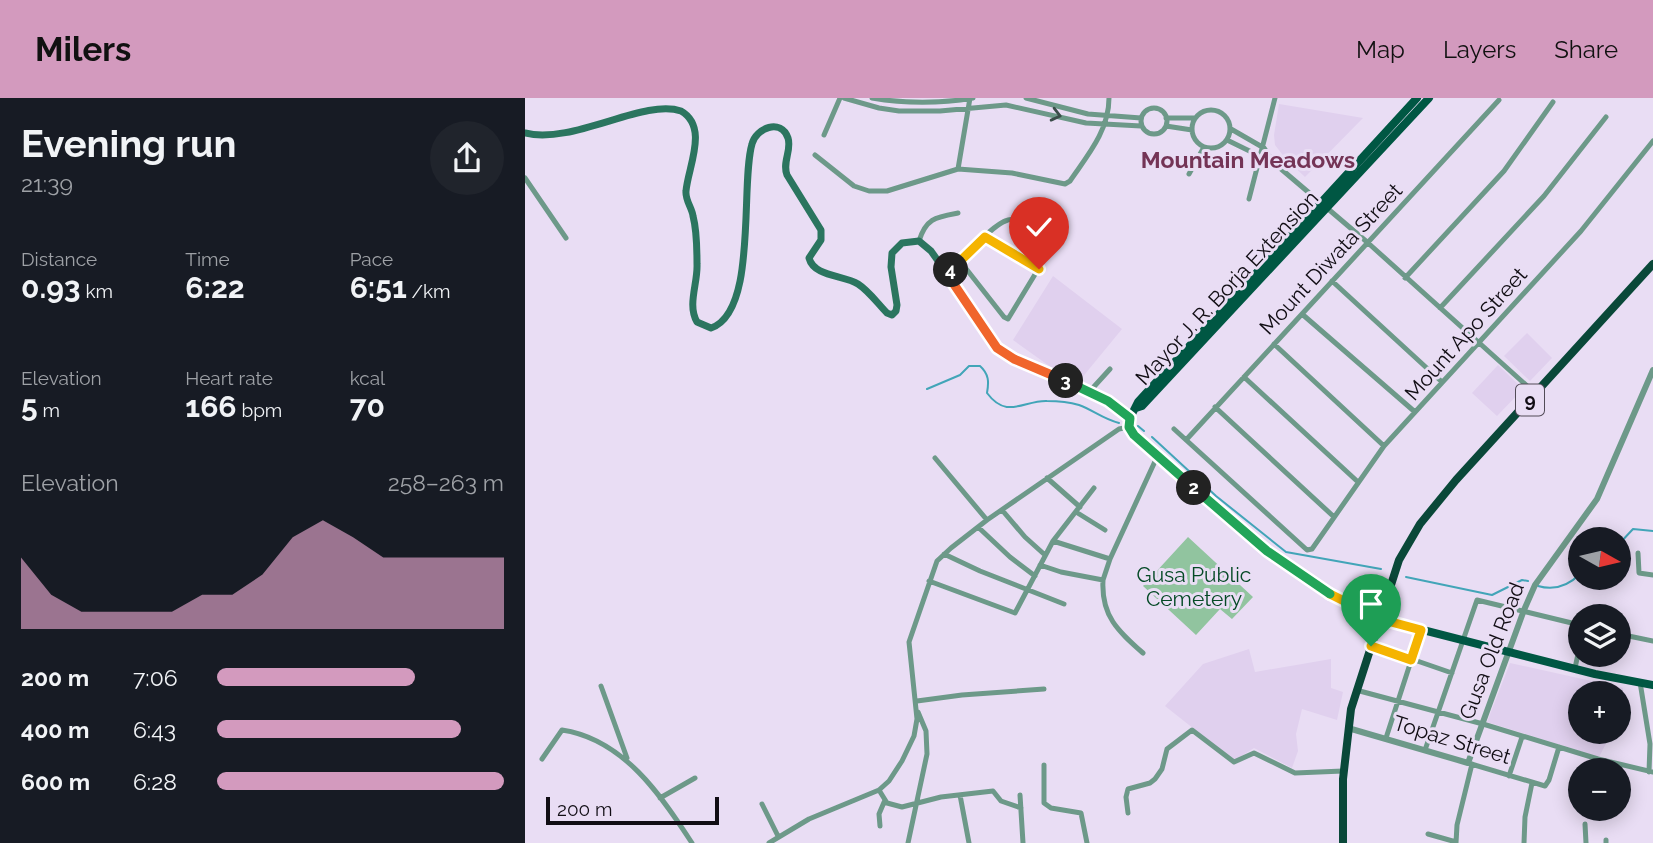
<!DOCTYPE html>
<html lang="en">
<head>
<meta charset="utf-8">
<style>
	body { margin:0; font-family:Raleway,sans-serif; background:#20242c; color:#f1f3f6; height:100vh; display:flex; flex-direction:column; font-size:26px; white-space:nowrap }
	* { box-sizing:border-box; margin:0 }
	p { font-size:23px; color:#9ea1a6 }
	.icon { flex:none; width:38px; height:38px; fill:none; stroke:currentColor; stroke-width:2; stroke-linecap:round; stroke-linejoin:round }
	.map { position:relative; flex:1; overflow:hidden }
	.sheet { display:flex; flex-direction:column; background:#171b24; width:525px }
	.sheet>* { flex:none }
	.needle { width:46px; rotate:98deg }
	.tools { position:absolute; left:1043px; top:429px; display:grid; gap:14px }
	.tools a { display:grid; place-items:center; width:63px; height:63px; border-radius:50%; background:#171b24; box-shadow:0 4px 18px #0003; font-size:35px }
	.scale { position:absolute; left:21px; bottom:18px; width:173px; box-sizing:border-box; padding-left:7px; border:4px solid #110d14; border-top:0; font-size:19px; line-height:24px; white-space:nowrap; color:#110d14; -webkit-text-stroke:5px #e9ddf4; paint-order:stroke }
	.pin { position:absolute; display:grid; place-items:center; width:60px; height:60px; color:#fff; margin:-72px -30px; border-radius:50% 50% 50% 0; rotate:-45deg; box-shadow:0 0 7px #0007 }
	.pin .icon { rotate:45deg }
	.km { position:absolute; width:35px; height:35px; margin:-18px; border-radius:50%; background:#222; color:#fff; font-size:19px; line-height:35px; text-align:center }
	.round { display:grid; place-items:center; flex:none; width:74px; height:74px; border-radius:37px; background:#20242c }
	.overview { display:flex; align-items:center; justify-content:space-between; height:119px; padding:0 21px }
	h1 { font-size:38px; font-weight:700; line-height:52px }
	.figures { display:grid; grid-template-columns:repeat(3,1fr); gap:10px; height:119px; padding:7px 21px }
	.figures div { display:grid; align-content:center }
	.figures b { font-size:30px; font-weight:700 }
	.figures small { font-size:19px; font-weight:400 }
	.figures p { font-size:19px }
	.chart { height:196px; padding:14px 21px }
	.chart p { display:flex; justify-content:space-between }
	.chart svg { width:100%; height:126px; margin-top:7px; fill:#d39abe; opacity:.7 }
	ul { padding:0 21px; list-style:none; font-size:23px }
	li { display:grid; grid-template-columns:112px 84px 1fr; align-items:center; height:52px }
	li i { height:18px; border-radius:9px; background:#d39abe }
	header { display:flex; align-items:center; gap:42px; box-sizing:border-box; height:98px; padding:0 35px; background:#d39abe; color:#111 }
	header strong { font-size:33px }
	nav { display:flex; gap:38px; margin-inline-start:auto; font-size:24px }
	main { display:flex; flex:1; min-height:0 }
	.map>svg:first-child { display:block }
</style>
</head>
<body>
<header>
<strong>Milers</strong>
<nav><a>Map</a><a>Layers</a><a>Share</a></nav>
</header>
<main>
<section class="sheet">
<div class="overview"><div><h1>Evening run</h1><p>21:39</p></div><a class="round"><svg class="icon" aria-label="share" viewBox="0 0 24 24"><path d="M12 15V3M7 8l5-5 5 5M5 13v7h14v-7"/></svg></a></div>
<div class="figures">
<div><p>Distance</p><b>0.93<small> km</small></b></div>
<div><p>Time</p><b>6:22</b></div>
<div><p>Pace</p><b>6:51<small> /km</small></b></div>
</div>
<div class="figures">
<div><p>Elevation</p><b>5<small> m</small></b></div>
<div><p>Heart rate</p><b>166<small> bpm</small></b></div>
<div><p>kcal</p><b>70</b></div>
</div>
<div class="chart"><p><span>Elevation</span>258–263 m</p>
<svg viewBox="0 0 160 44" preserveAspectRatio="none"><path d="M0 44V19L10 32L20 38L30 38L40 38L50 38L60 32L70 32L80 25L90 12L100 6L110 12L120 19L130 19L140 19L150 19L160 19V44z"/></svg>
</div>
<ul>
<li><b>200 m</b>7:06<i style="width:69%"></i></li>
<li><b>400 m</b>6:43<i style="width:85%"></i></li>
<li><b>600 m</b>6:28<i style="width:100%"></i></li>
</ul>
</section>
<div class="map">
<svg width="1128" height="745" viewBox="0 0 1128 745">
	<rect width="100%" height="100%" fill="#e9ddf4"/>
	<path fill="#e0d0ee" d="M754,6L838,20L780,79L760,60L750,47L749,37Z
		M528,178L597,231L551,287L488,242Z
		M1002,235L1027,260L1005,283L979,258Z
		M973,267L998,291L972,318L947,295Z
		M724,551L730,574L806,561V590L818,594L812,622L777,611L771,636L773,653L767,670L729,650L712,661H707L640,608L678,566Z
		M985,565L1098,590L1094,610V595H1055V634H1087L1074,659L962,624Z"/>
	<path fill="#91c49f" d="M663,439L728,499L707,521L695,511L671,537L618,488Z"/>
	<g fill="none" stroke-linecap="round" stroke-linejoin="round">
		<path stroke="#42a5b8" stroke-width="2" d="M402,291L435,277L444,268H455C464,276 464,284 462,295C482,322 499,302 522,303C533,303 544,304 554,307C568,312 578,321 594,325
			M613,328L619,333
			M627,339L691,398L761,454L856,471
			M1094,446L1108,431L1128,433
			M881,479L967,497L997,482L1003,483
			M1013,488C1030,493 1043,488 1055,476"/>
		<path stroke="#6d9989" stroke-width="5" d="M319,0L354,10L374,13H415L481,7L561,25L616,28
			M347,0C382,6 413,6 448,0
			M501,0L563,16L616,20
			M616 23a13 13 0 1 1 26 0a13 13 0 1 1-26 0Z
			M667 31a19 19 0 1 1 38 0a19 19 0 1 1-38 0Z
			M641,20H670
			M641,28L667,32
			M706,31L739,50L749,65
			M299,37L315,0
			M702,42L749,65L842,144L1011,296
			M290,57L329,88L344,93H362L433,71L487,75L540,86L545,83C562,58 584,33 584,0
			M433,71L445,0
			M664,76L679,49
			M0,80L41,140
			M724,101L750,0
			M460,139L514,171
			M394,143C401,120 411,119 433,115
			M422,176C437,162 461,133 478,124C491,116 520,127 529,136L526,150L483,221L479,219L435,163
			M880,180L979,73L1028,4
			M807,183L917,284
			M915,210L1019,98L1081,19
			M777,216L890,314
			M749,246L859,348
			M719,279L833,384
			M565,293L585,271
			M690,309L808,418
			M649,331L782,452L787,451L859,348L1056,133L1128,43
			M661,342L974,2
			M410,360L462,422
			M522,380L555,409
			M477,412L500,439L520,457
			M551,414L580,432
			M453,429L485,459L510,478
			M528,443L585,461
			M1113,455L1114,475L1128,477
			M419,456L455,473L539,506
			M515,467L536,474L578,482L585,461L632,359
			M578,482C576,518 593,533 618,555
			M404,483L490,515L528,443L569,390
			M1094,536L1128,543
			M846,547L927,575
			M1050,570L1055,547
			M1115,584L1125,646L1124,674
			M76,588L102,660
			M831,592L958,626L1073,661L1128,674
			M392,603L437,597L519,591
			M861,640L896,532
			M900,652L952,502L1055,527
			M17,661L37,632C98,641 136,697 167,745
			M943,665L1020,688L1024,682L1034,649
			M519,667V705L526,710L556,715L562,745
			M984,678L997,639
			M354,692L362,705L377,709L416,699L468,693L476,703L496,710
			M435,697L444,745
			M495,697L498,745
			M135,700L170,680
			M237,706L253,738
			M603,715L601,699L603,691L625,685L630,681L637,671L642,651L667,632L709,664L729,655L770,675L818,673
			M1060,726L1061,745
			M355,728L354,716L360,702
			M903,736L931,744
			M1081,742V745
			M244,745L284,721L354,692L364,683L377,663L389,638L392,621L384,544L412,463L426,450L462,422L594,331L604,329
			M383,745L402,656L401,633L393,614
			M931,745L932,727L947,666
			M999,745L1000,719L1007,685"/>
		<path stroke="#6d9989" stroke-width="6" d="M823,630L943,665L999,512L1010,487L1072,401L1128,272"/>
		<path stroke="#2b755f" stroke-width="7" d="M0,35C48,47 119,0 156,13C184,29 163,69 161,93C160,102 167,110 168,118C172,133 172,151 172,166C173,185 162,207 172,224L186,230C233,214 215,86 227,46C231,30 256,20 263,40C267,52 257,64 262,77L296,132V142L284,160C289,179 319,177 333,186C344,193 353,206 362,215L367,217L371,213L372,207L366,169L367,155L377,145L394,143L406,153L445,208L472,251L489,261L583,303L605,320"/>
		<path stroke="#005743" stroke-width="8" d="M892,0L613,304L605,320L604,329C618,351 643,368 663,385C727,440 777,484 855,521L1070,576L1128,587
			M611,310L617,308L904,0"/>
		<path stroke="#0a4839" stroke-width="8" d="M818,745V681L826,611L874,462L895,426L931,382L1128,166"/>
	</g>
	<defs><path id="oneway-chevron" d="M-2-3.5L2.5 0L-2 3.5" fill="none" stroke-width="1.6" stroke-linecap="round" stroke-linejoin="round" transform="scale(1.75)"/></defs>
	<use stroke="#3a4c49" href="#oneway-chevron" transform="translate(531 17) rotate(14)"/>
	<g fill="none" stroke-linecap="round" stroke-linejoin="round">
		<defs>
			<path id="split-1" d="M805,496L855,521L896,532L886,562L846,548"/>
			<path id="split-2" d="M669,390L742,453L805,496"/>
			<path id="split-3" d="M541,283L583,303L605,320L604,329L609,337L669,390"/>
			<path id="split-4" d="M426,172L422,176L472,250L489,261L541,283"/>
			<path id="split-5" d="M426,172L460,139L514,171"/>
		</defs>
		<use href="#split-1" stroke="#fff" stroke-width="14"/>
		<use href="#split-2" stroke="#fff" stroke-width="14"/>
		<use href="#split-3" stroke="#fff" stroke-width="14"/>
		<use href="#split-4" stroke="#fff" stroke-width="14"/>
		<use href="#split-5" stroke="#fff" stroke-width="14"/>
		<use href="#split-1" stroke="#f5b400" stroke-width="9"/>
		<use href="#split-2" stroke="#22a559" stroke-width="9"/>
		<use href="#split-3" stroke="#22a559" stroke-width="9"/>
		<use href="#split-4" stroke="#f0652b" stroke-width="9"/>
		<use href="#split-5" stroke="#f5b400" stroke-width="9"/>
	</g>
	<g text-anchor="middle" stroke-width="6" stroke-linejoin="round" paint-order="stroke">
		<rect fill="#e9ddf4" stroke="#524b57" stroke-width="2" x="991" y="286.5" width="28" height="31" rx="5"/>
		<g font-size="19" font-weight="bold" fill="#110d14">
			<text x="1005" y="309">9</text>
		</g>
		<g font-size="21" fill="#110d14" stroke="#e9ddf4">
			<text transform="translate(806 161) rotate(-47)" y="7">Mount Diwata Street</text>
			<text transform="translate(702 190) rotate(-47)" y="7">Mayor J. R. Borja Extension</text>
			<text transform="translate(941 236) rotate(-48)" y="7">Mount Apo Street</text>
			<text transform="translate(967 553) rotate(-69)" y="7">Gusa Old Road</text>
			<text transform="translate(927 642) rotate(17)" y="7">Topaz Street</text>
		</g>
		<g font-size="21" fill="#044925" stroke="#e9ddf4">
			<text x="669" y="484">Gusa Public<tspan x="669" dy="24">Cemetery</tspan></text>
		</g>
		<g font-size="23" font-weight="bold" fill="#743456" stroke="#e9ddf4">
			<text x="723" y="70">Mountain Meadows</text>
		</g>
	</g>
</svg>
<div class="tools">
<a><svg class="needle" viewBox="-14 -14 28 28"><path d="M0-13l5 13h-10z" fill="#e53935"/><path d="M0 13l5-13h-10z" fill="#9ea1a6"/></svg></a>
<a><svg class="icon" aria-label="layers" viewBox="0 0 24 24"><path d="M12 4l9 5-9 5-9-5zM3 14l9 5 9-5"/></svg></a>
<a>+</a>
<a>−</a>
</div>
<div class="scale">200 m</div>
<div class="pin" style="left:846px;top:548px;background:#1e9e55"><svg class="icon" aria-label="arrive" viewBox="0 0 24 24"><path d="M6 21V4h12l-3 4 3 4H6"/></svg></div>
<div class="pin" style="left:514px;top:171px;background:#d93025"><svg class="icon" aria-label="check" viewBox="0 0 24 24"><path d="M5 12l5 5 9-10"/></svg></div>
<b class="km" style="left:669px;top:390px">2</b>
<b class="km" style="left:541px;top:283px">3</b>
<b class="km" style="left:426px;top:172px">4</b>
</div>
</main>
</body>
</html>
